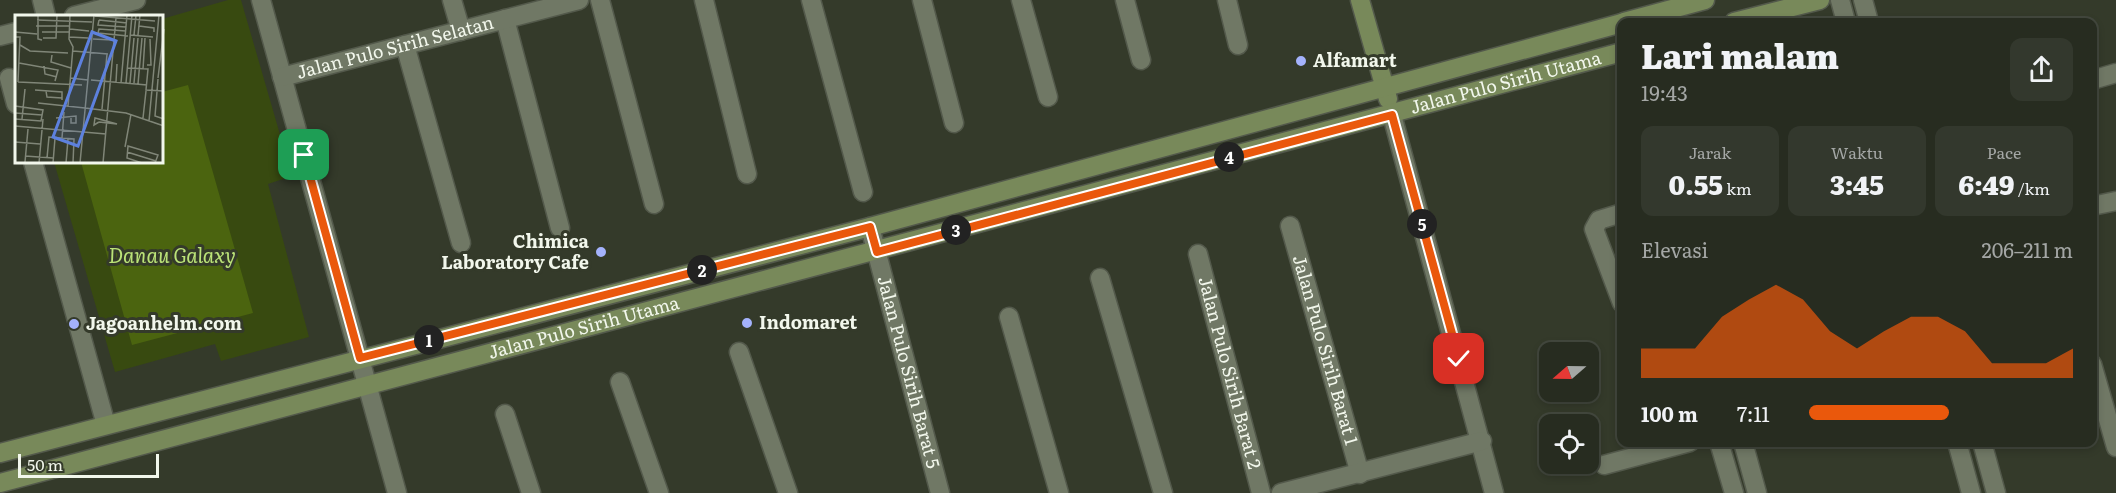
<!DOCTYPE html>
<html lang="id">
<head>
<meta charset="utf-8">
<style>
	body { margin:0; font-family:Literata,serif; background:#33382d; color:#f1f3f6; height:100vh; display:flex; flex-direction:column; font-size:22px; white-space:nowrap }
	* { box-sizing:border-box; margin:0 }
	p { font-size:20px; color:#a4a7a5 }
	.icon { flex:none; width:33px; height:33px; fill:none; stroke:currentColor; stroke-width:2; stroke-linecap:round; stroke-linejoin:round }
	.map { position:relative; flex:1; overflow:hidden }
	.drawer { position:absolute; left:1617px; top:18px; width:480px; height:429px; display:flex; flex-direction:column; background:#272c20; border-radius:12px; box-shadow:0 3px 9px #0003,0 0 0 2px #43483e }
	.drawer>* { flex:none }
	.needle { width:39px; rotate:250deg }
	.controls { position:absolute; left:1539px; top:342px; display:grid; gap:12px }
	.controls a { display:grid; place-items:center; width:60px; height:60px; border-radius:12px; background:#272c20; box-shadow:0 3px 9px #0003,0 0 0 2px #43483e; font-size:30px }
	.scale { position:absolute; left:18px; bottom:15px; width:141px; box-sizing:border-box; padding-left:6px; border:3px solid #f2f7ec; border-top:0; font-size:16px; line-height:21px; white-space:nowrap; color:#f2f7ec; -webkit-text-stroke:4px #343a2a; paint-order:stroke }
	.pin { position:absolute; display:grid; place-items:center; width:51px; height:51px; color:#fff; margin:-26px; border-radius:12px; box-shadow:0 3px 9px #0006 }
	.km { position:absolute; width:30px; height:30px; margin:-15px; border-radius:50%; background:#222; color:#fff; font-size:16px; line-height:30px; text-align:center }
	.round { display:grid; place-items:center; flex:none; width:63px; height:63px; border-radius:12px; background:#33382d }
	.overview { display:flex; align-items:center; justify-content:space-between; height:102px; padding:0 24px }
	h1 { font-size:33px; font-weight:800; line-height:45px }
	.metrics { display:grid; grid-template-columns:repeat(3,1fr); gap:9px; height:102px; padding:6px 24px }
	.metrics div { display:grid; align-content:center; border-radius:12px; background:#33382d; text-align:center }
	.metrics b { font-size:26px; font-weight:800 }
	.metrics small { font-size:16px; font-weight:400 }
	.metrics p { font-size:16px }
	.chart { height:168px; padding:12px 24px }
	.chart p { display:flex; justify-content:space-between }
	.chart svg { width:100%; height:108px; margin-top:6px; fill:#ea580c; opacity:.7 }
	ul { padding:0 24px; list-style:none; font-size:20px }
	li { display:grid; grid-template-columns:96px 72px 1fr; align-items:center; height:45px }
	li i { height:15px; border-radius:8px; background:#ea580c }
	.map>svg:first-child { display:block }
</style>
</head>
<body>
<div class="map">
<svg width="2116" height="493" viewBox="0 0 2116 493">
	<rect width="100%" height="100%" fill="#343a2a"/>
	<path fill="#384a10" d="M228,0H241L292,176L268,184L309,337L221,361L215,344L115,372L54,162H162V19Z"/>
	<path fill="#4b640f" d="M188,85L253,313L132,345L81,162H162V92Z"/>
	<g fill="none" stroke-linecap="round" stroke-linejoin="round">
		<defs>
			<g id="minor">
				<path d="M42,0L46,16"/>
				<path d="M261,0L397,493"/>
				<path d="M452,0L461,31"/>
				<path d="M600,0L654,204"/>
				<path d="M704,0L747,174"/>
				<path d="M811,0L863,192"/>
				<path d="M922,0L954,123"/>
				<path d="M1021,0L1048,97"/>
				<path d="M1125,0L1141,60"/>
				<path d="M1227,0L1238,45"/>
				<path d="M1840,0L1846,22"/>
				<path d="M1863,0L1869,22"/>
				<path d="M74,16L136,0"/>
				<path d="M505,19L560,228"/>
				<path d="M0,36L16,32"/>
				<path d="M405,45L461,243"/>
				<path id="s1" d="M282,77L579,0"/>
				<path d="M9,78L16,104"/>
				<path d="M2092,80L2116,73"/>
				<path d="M1392,115L1494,493"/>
				<path d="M33,162L106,425"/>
				<path d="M2092,206L2116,201"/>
				<path d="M1622,213L1599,220L1594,229L1622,303"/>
				<path id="s2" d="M1290,226L1360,474"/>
				<path id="s3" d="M870,227L940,493"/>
				<path id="s4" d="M1198,254L1261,493"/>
				<path d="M1100,278L1163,493"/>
				<path d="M1009,317L1059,493"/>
				<path d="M739,352L788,493"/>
				<path d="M2092,364L2116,447"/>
				<path d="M620,382L659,493"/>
				<path d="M505,414L531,493"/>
				<path d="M1719,442L1734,493"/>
				<path d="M1743,442L1757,493"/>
				<path d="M1957,442L1971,493"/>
				<path d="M1982,442L1996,493"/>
				<path d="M1604,465L1690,442"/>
				<path d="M1281,493L1482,441"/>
			</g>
			<g id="secondary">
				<path d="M1360,0L1388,99"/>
				<path d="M1624,22L1705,0"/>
				<path d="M1734,22L1820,0"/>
				<path d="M0,453L870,227L1622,23"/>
				<path id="s5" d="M0,483L1622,52"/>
			</g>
		</defs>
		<use href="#minor" stroke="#53594b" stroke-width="21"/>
		<use href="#secondary" stroke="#53594b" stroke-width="21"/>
		<use href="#minor" stroke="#707865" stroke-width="18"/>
		<use href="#secondary" stroke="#78895a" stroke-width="18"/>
	</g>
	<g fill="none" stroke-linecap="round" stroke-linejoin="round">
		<defs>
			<path id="route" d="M304,155L360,358L870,227L877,252L1392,115L1459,359"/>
		</defs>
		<use href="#route" stroke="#fff" stroke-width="12"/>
		<use href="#route" stroke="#ea580c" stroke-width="8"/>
	</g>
	<g fill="#a4b2fc" stroke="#343a2a" stroke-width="2">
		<circle cx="1301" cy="61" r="6"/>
		<circle cx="601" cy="252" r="6"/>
		<circle cx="747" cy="323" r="6"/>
		<circle cx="74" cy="324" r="6"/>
	</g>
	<g text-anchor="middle" stroke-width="6" stroke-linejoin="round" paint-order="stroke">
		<g font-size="18" fill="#f2f7ec" stroke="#343a2a">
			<text dy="6" stroke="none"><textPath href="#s1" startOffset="117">Jalan Pulo Sirih Selatan</textPath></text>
			<text dy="6" stroke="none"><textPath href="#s5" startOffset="1558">Jalan Pulo Sirih Utama</textPath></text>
			<text dy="6" stroke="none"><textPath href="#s5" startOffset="604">Jalan Pulo Sirih Utama</textPath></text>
			<text dy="6" stroke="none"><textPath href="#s2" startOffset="129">Jalan Pulo Sirih Barat 1</textPath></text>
			<text dy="6" stroke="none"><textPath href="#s3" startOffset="150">Jalan Pulo Sirih Barat 5</textPath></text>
			<text dy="6" stroke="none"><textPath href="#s4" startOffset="123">Jalan Pulo Sirih Barat 2</textPath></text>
		</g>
		<g font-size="18" font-weight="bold" fill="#f2f7ec" stroke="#343a2a" text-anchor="start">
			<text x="1313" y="67">Alfamart</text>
			<text x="589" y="248" text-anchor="end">Chimica<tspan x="589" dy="21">Laboratory Cafe</tspan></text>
			<text x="759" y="329">Indomaret</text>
			<text x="86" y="330">Jagoanhelm.com</text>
		</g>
		<g font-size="20" font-style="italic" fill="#bbe378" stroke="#343a2a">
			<text x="172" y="263">Danau Galaxy</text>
		</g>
	</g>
	<g transform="translate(15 15)">
		<rect width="148" height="148" fill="#343a2a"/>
		<path fill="none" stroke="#808678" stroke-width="1.5" d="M23,0V24L27,25M80,1L140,6M22,5L77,7M84,5L83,10L111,12M84,5L112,8M21,11H55M124,11L139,13V17M55,14L74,16M111,16L84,14L83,18L113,21M0,17L22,19M27,17H55M115,20L138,22M119,20L121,0M123,20L125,0M0,22H5L3,67M54,22L73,23M28,23H41L42,0M78,24L97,25M5,30L15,36L53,38M58,36L93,39M37,40L36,47L56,53M4,48L43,55L40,66M132,50H136L135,24M29,51L30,59L42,62M112,53L133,54L131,75L149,76M128,54L130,23M55,63L73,65M143,63L149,14M76,65L132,70M3,67L67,70M101,67L102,49M106,68L112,0M111,68L117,0M115,68L119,23M119,68L123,23M123,69L127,23M20,75L47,77V85M31,76L32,82L47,83M23,88L70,93M141,89L143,64M141,89L140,101L149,104M0,91L28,95L26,106L0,104M53,91L58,32L54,24L55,0M70,93L111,98L149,111M87,94L92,39M0,98L27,100M41,103L61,101V108H56V103M128,103L131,76M7,104L10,74M134,106L144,0M84,107L102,109L80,103L79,110L84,107M0,111L91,119M47,123L49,97M0,127L25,129M110,132L116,99M112,137L141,146M10,141L38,143M32,143L34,122L59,124L58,148M10,147L13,114M24,148L28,104M38,148L40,123M51,148L53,124M65,148L79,0M88,148L101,3M127,148L112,143L113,131L143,140L140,148"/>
		<path fill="#5d81de" fill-opacity="0.15" stroke="#5d81de" stroke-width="3" d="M77,17L101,26L63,131L38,122Z"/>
		<rect width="148" height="148" fill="none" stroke="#f2f7ec" stroke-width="3"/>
	</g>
</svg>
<div class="controls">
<a><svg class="needle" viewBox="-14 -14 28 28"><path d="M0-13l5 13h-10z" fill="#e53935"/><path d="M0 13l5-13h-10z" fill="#a4a7a5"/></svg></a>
<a><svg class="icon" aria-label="locate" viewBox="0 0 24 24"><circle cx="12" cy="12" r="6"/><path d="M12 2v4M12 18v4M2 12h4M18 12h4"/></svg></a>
</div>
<div class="scale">50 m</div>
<div class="pin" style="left:304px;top:155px;background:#1e9e55"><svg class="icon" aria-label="arrive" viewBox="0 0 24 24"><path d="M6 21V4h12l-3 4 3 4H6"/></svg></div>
<div class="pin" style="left:1459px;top:359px;background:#d93025"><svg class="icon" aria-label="check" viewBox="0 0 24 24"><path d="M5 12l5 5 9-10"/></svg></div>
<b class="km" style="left:429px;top:340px">1</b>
<b class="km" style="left:702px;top:270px">2</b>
<b class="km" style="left:956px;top:230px">3</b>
<b class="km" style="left:1229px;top:157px">4</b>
<b class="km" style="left:1422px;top:224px">5</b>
<section class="drawer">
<div class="overview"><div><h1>Lari malam</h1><p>19:43</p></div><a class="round"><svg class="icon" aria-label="share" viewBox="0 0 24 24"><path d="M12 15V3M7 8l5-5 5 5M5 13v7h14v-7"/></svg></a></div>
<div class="metrics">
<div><p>Jarak</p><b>0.55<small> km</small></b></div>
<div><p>Waktu</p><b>3:45</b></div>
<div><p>Pace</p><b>6:49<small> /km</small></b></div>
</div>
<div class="chart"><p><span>Elevasi</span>206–211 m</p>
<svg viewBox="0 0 160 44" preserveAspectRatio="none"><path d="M0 44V32L10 32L20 32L30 19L40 12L50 6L60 12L70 25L80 32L90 25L100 19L110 19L120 25L130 38L140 38L150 38L160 32V44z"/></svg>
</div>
<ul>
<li><b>100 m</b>7:11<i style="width:53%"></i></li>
</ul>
</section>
</div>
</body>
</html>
